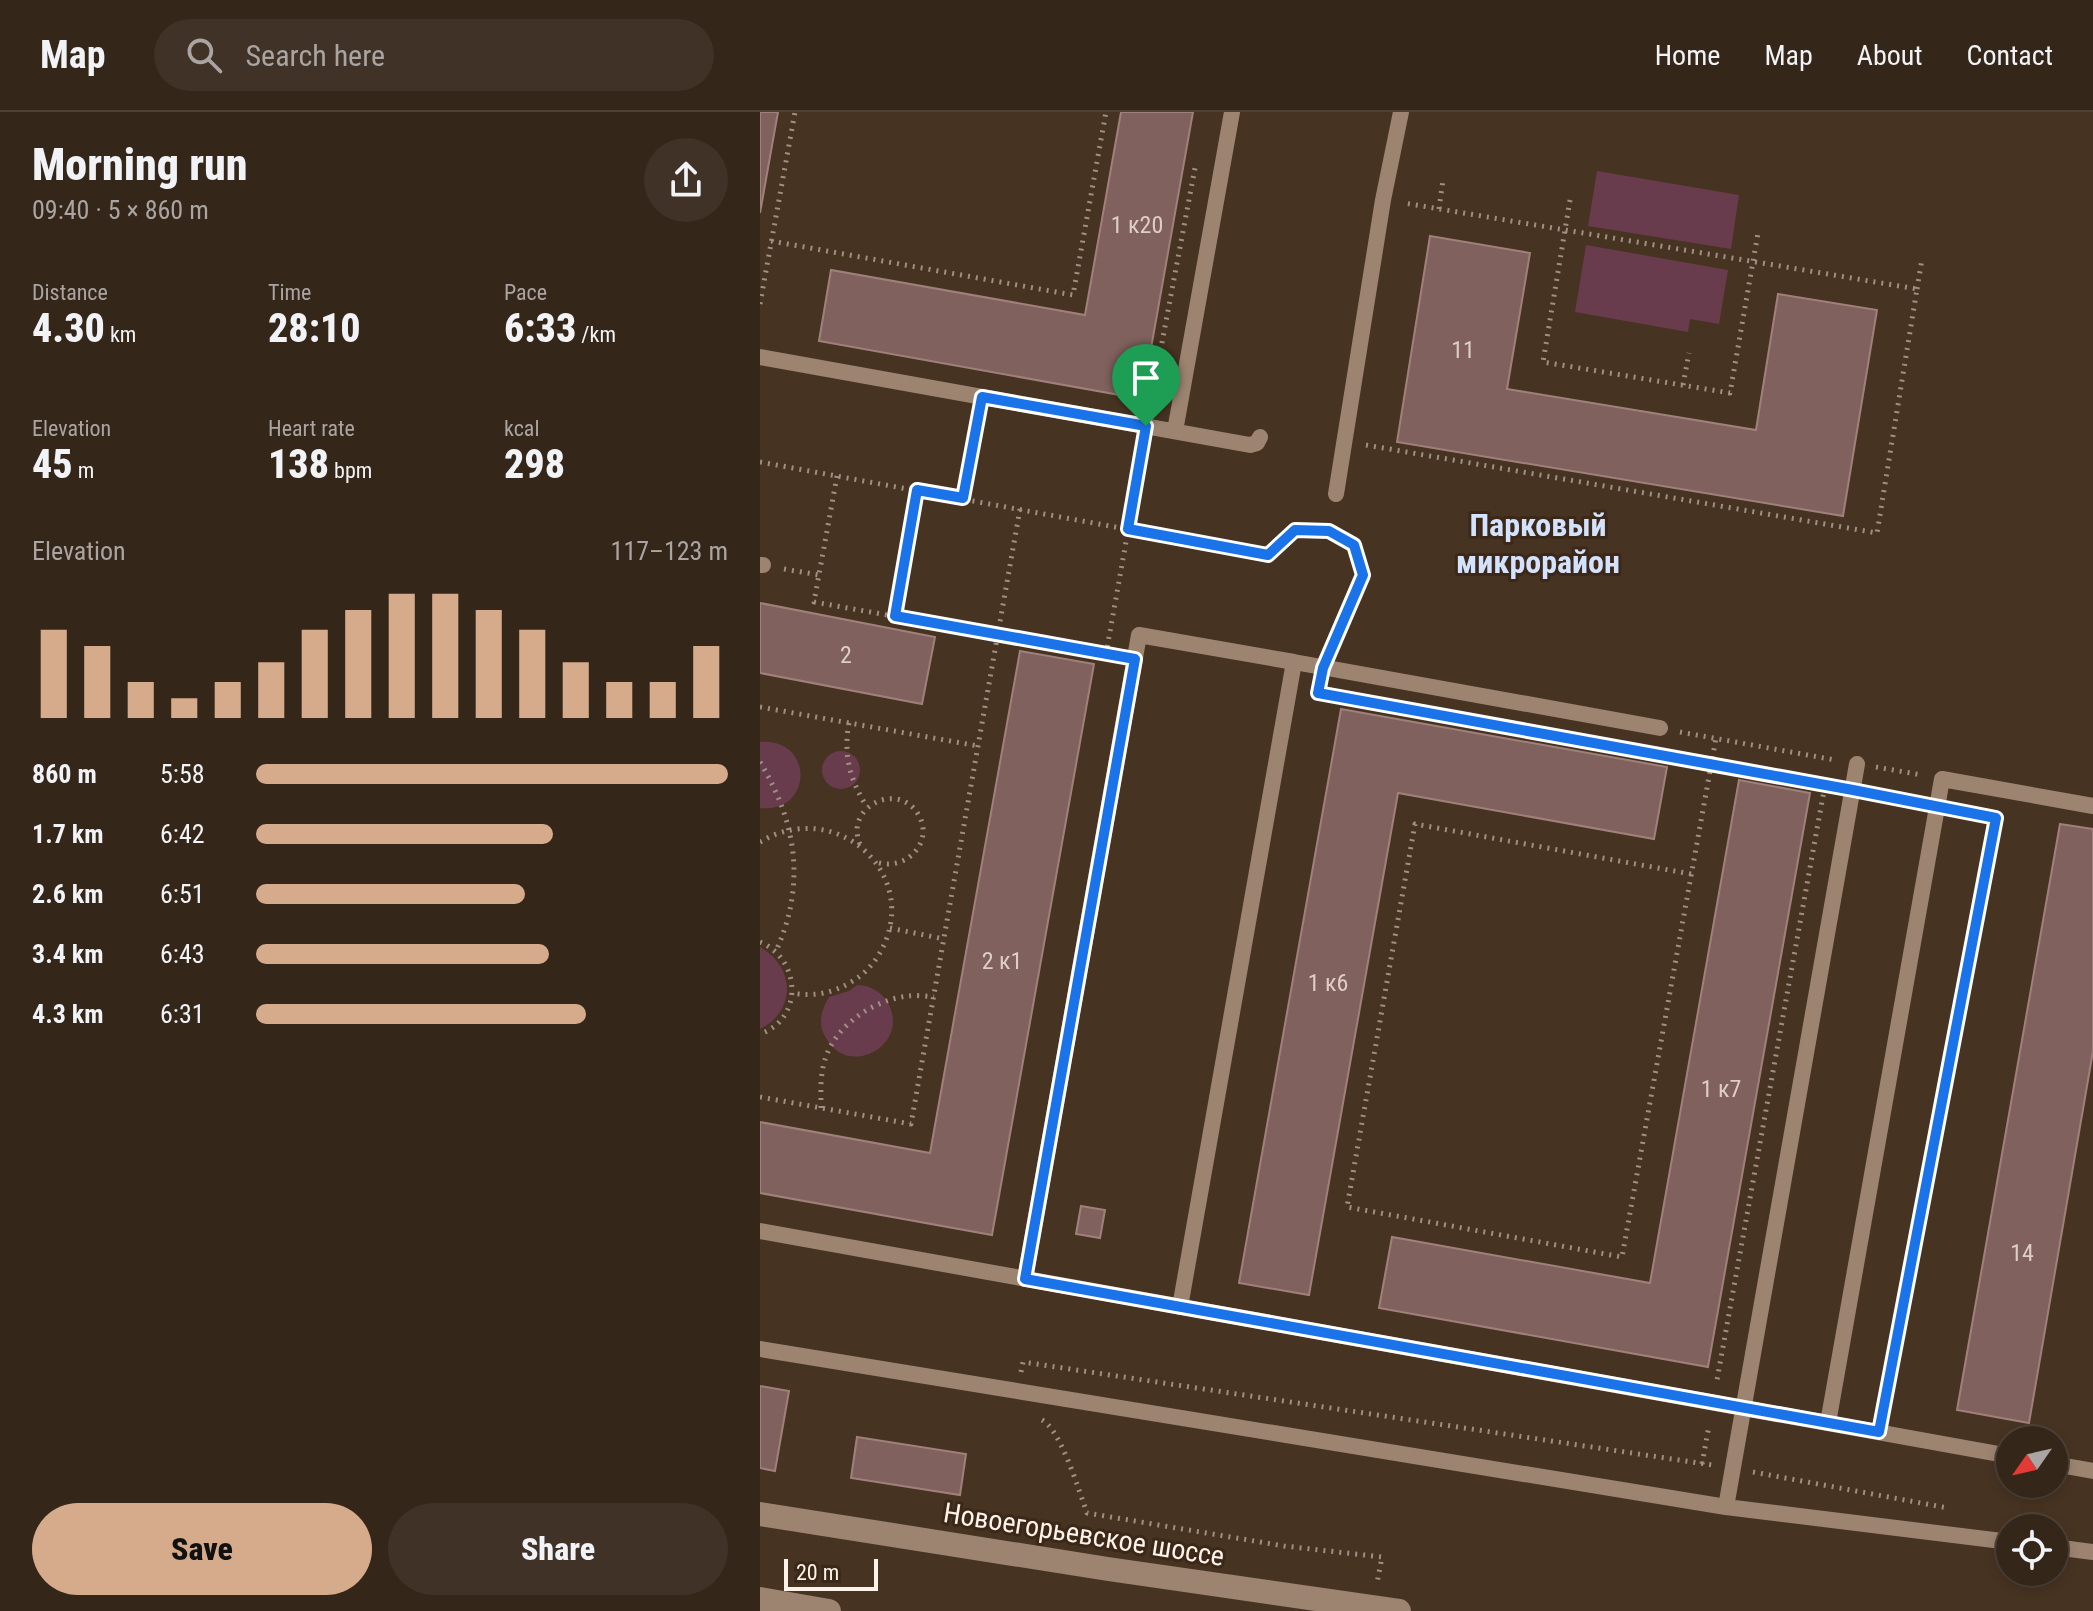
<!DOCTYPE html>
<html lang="en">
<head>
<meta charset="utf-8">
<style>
	body { margin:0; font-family:"Roboto Condensed",sans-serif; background:#403227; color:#f1f3f6; height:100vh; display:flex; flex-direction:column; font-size:30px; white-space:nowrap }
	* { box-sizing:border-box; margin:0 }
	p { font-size:26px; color:#aaa5a2 }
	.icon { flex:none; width:44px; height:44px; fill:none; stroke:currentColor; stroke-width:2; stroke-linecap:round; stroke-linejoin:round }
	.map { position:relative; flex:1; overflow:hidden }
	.side { display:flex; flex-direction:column; background:#35261a; width:760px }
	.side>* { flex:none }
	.needle { width:52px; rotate:236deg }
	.tools { position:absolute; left:1236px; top:1314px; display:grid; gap:16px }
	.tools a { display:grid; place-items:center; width:72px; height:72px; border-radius:50%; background:#35261a; box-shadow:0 4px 12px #0003,0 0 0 2px #4f4339; font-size:40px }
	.scale { position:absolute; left:24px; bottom:20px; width:94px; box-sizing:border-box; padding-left:8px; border:4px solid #fdf3ea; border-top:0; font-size:22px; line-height:28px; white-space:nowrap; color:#fdf3ea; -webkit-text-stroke:6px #3c2818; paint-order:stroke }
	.pin { position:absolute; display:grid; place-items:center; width:68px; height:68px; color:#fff; margin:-82px -34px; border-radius:50% 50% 50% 0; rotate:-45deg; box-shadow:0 0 8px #0007 }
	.pin .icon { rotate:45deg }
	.round { display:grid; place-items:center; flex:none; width:84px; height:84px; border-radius:42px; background:#403227 }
	.summary { display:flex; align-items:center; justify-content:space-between; height:136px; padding:0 32px }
	h1 { font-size:44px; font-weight:800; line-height:60px }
	.figures { display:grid; grid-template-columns:repeat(3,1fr); gap:12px; height:136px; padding:8px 32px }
	.figures div { display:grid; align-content:center }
	.figures b { font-size:40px; font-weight:800 }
	.figures small { font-size:22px; font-weight:400 }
	.figures p { font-size:22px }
	.chart { height:224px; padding:16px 32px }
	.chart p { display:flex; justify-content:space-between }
	.chart svg { width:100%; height:144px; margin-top:8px; stroke:#d6ab8b; stroke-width:6 }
	.primary-button { display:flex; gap:16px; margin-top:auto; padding:16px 32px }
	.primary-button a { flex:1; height:92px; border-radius:48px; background:#d6ab8b; color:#111; font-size:32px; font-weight:800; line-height:92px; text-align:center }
	.primary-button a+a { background:#403227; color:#f1f3f6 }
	ul { padding:0 32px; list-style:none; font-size:26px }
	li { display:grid; grid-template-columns:128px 96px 1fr; align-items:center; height:60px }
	li i { height:20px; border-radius:10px; background:#d6ab8b }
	header { display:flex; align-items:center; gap:48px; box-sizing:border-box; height:112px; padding:0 40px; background:#35261a; border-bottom:2px solid #4f4339 }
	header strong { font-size:38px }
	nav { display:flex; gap:44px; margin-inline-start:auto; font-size:28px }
	.search { width:560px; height:72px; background:#403227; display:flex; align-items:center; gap:20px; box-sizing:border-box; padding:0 28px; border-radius:44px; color:#aaa5a2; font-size:30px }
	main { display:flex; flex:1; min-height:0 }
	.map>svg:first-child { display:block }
</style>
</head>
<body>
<header>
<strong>Map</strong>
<div class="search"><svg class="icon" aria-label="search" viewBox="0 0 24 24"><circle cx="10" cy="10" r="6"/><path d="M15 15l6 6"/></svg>Search here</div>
<nav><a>Home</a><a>Map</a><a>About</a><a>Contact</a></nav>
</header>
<main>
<section class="side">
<div class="summary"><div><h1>Morning run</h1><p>09:40 · 5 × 860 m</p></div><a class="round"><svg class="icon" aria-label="share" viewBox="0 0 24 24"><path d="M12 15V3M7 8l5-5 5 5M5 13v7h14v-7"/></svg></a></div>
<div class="figures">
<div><p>Distance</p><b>4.30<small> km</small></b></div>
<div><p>Time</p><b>28:10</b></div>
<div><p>Pace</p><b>6:33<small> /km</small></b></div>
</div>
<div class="figures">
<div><p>Elevation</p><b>45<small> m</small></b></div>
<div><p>Heart rate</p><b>138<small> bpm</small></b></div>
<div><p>kcal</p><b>298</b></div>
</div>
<div class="chart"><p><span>Elevation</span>117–123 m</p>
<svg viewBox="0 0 160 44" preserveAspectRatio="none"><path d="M5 44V17M15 44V22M25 44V33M35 44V38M45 44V33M55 44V27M65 44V17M75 44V11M85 44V6M95 44V6M105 44V11M115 44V17M125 44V27M135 44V33M145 44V33M155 44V22"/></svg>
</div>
<ul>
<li><b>860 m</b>5:58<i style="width:100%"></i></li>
<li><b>1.7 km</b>6:42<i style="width:63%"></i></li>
<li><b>2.6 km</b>6:51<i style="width:57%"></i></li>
<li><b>3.4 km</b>6:43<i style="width:62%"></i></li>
<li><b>4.3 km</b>6:31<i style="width:70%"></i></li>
</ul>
<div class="primary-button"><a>Save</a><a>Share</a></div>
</section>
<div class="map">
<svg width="1333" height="1499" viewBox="0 0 1333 1499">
	<rect width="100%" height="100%" fill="#473322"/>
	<path fill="#683c4d" d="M837,59L979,83L971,137L828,114Z
		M826,133L968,158L959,212L930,207L928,220L815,200Z
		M0,630C55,626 53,702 0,696Z
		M62 658a19 19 0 1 1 38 0a19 19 0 1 1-38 0Z
		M0,835C35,854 37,899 0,917Z
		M97,873C110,873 122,880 128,891C151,933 88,967 66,926C57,912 61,899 69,885L89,879Z"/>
	<path fill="#80615d" stroke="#a0807b" stroke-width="2" d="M0,0H18L0,101Z
		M361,0H433L382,287L59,229L71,158L325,203Z
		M670,124L770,141L747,277L996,318L1018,182L1117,198L1083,404L637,330Z
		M0,491L175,525L162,592L0,561Z
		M260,539L334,552L232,1123L0,1081V1010L170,1041Z
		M581,597L907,655L894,727L638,681L549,1183L479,1171Z
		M979,668L1050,681L948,1255L619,1196L632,1125L890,1171Z
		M1300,712L1333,717V939L1269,1311L1197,1298Z
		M321,1094L345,1098L340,1126L316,1122Z
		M0,1274L29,1279L15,1359L0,1356Z
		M97,1325L206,1342L200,1383L91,1366Z"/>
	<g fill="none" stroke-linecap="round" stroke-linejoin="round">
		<path stroke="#9f9083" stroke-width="5" stroke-dasharray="2 6" stroke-linecap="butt" d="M810,88L783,250L970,281L998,121
			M679,97L683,68
			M11,129L313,183L346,0
			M1157,177L1162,147
			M0,192L35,0
			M923,273L929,241
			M390,294L435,56
			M606,333L1117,421L1157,177L644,91
			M0,350L508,443L535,418L569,419L594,433L603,463L572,536
			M77,364L54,490L346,542L383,335
			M203,386L218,305
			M24,457L59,463
			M135,504L157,378
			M0,595L218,634
			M697,606L1065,673L957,1268
			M89,611C83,643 90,668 107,695
			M920,620L1075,648
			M0,650C37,711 46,773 16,839
			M1116,655L1162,663
			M1113,682L1154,690
			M1199,699L1236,706
			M0,730C79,683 166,767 118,844C111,855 102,864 91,870C73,881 53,885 32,881
			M100,732C84,696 137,668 158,702C176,731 143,762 114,749
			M931,762L655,712L587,1095L862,1145L956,626
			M130,816L184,827
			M0,830C41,847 44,907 0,922
			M0,985L151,1012L260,397
			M61,996C61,981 60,966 64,951C73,915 112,888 148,884C156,883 166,884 174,885
			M261,1260L263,1250L952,1353
			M1123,1301L1238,698
			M282,1308C301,1318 319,1379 327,1401L524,1434L622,1445L617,1471
			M942,1352L949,1314
			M993,1360L1188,1396
			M1264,1410L1286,1414"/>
		<path stroke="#9c8471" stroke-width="16" d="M0,245L490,333L497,331L500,325
			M415,319L472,0
			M576,382L623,88L641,0
			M0,453H3
			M0,1119L1250,1344
			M265,1167L379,523L534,550
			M420,1195L534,550L900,616
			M0,1237L966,1395L1250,1430
			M1068,1311L1182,667L1333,694
			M1294,1352L1333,1359
			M966,1395L1097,652
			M1294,1435L1333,1440"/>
		<path stroke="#9c8471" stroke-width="24" d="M0,1402L348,1457L639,1499
			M0,1487L69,1499"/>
	</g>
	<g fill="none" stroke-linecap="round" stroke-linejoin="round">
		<defs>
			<path id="route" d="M222,285L386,314L368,417L508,443L535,418L569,419L594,433L603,463L563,556L558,581L1093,678L1236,706L1119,1320L265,1167L375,547L135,504L157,378L203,386Z"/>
		</defs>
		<use href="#route" stroke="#fff" stroke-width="16"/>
		<use href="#route" stroke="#1a73e8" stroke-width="10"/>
	</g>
	<g text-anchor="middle" stroke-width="6" stroke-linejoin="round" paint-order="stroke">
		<g font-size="24" fill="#decec7">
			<text x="377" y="121">1 к20</text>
			<text x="703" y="246">11</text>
			<text x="86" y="551">2</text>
			<text x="242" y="857">2 к1</text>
			<text x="568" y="879">1 к6</text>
			<text x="961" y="985">1 к7</text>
			<text x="1262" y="1149">14</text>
		</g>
		<g font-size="28" fill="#fdf3ea" stroke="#3c2818">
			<text transform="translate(324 1422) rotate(9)" y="10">Новоегорьевское шоссе</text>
		</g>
		<g font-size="32" font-weight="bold" fill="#d3e3fe" stroke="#3c2818">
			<text x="778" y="424">Парковый<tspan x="778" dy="37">микрорайон</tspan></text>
		</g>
	</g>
</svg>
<div class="tools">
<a><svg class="needle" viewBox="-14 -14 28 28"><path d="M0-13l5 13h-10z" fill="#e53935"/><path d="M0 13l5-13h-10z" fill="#aaa5a2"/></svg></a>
<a><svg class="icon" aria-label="locate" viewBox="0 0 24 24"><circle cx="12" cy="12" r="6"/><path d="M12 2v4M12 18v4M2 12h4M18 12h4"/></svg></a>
</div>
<div class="scale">20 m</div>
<div class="pin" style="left:386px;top:314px;background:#1e9e55"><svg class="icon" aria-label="arrive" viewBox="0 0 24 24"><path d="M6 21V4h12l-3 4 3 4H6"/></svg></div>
</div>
</main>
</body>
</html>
